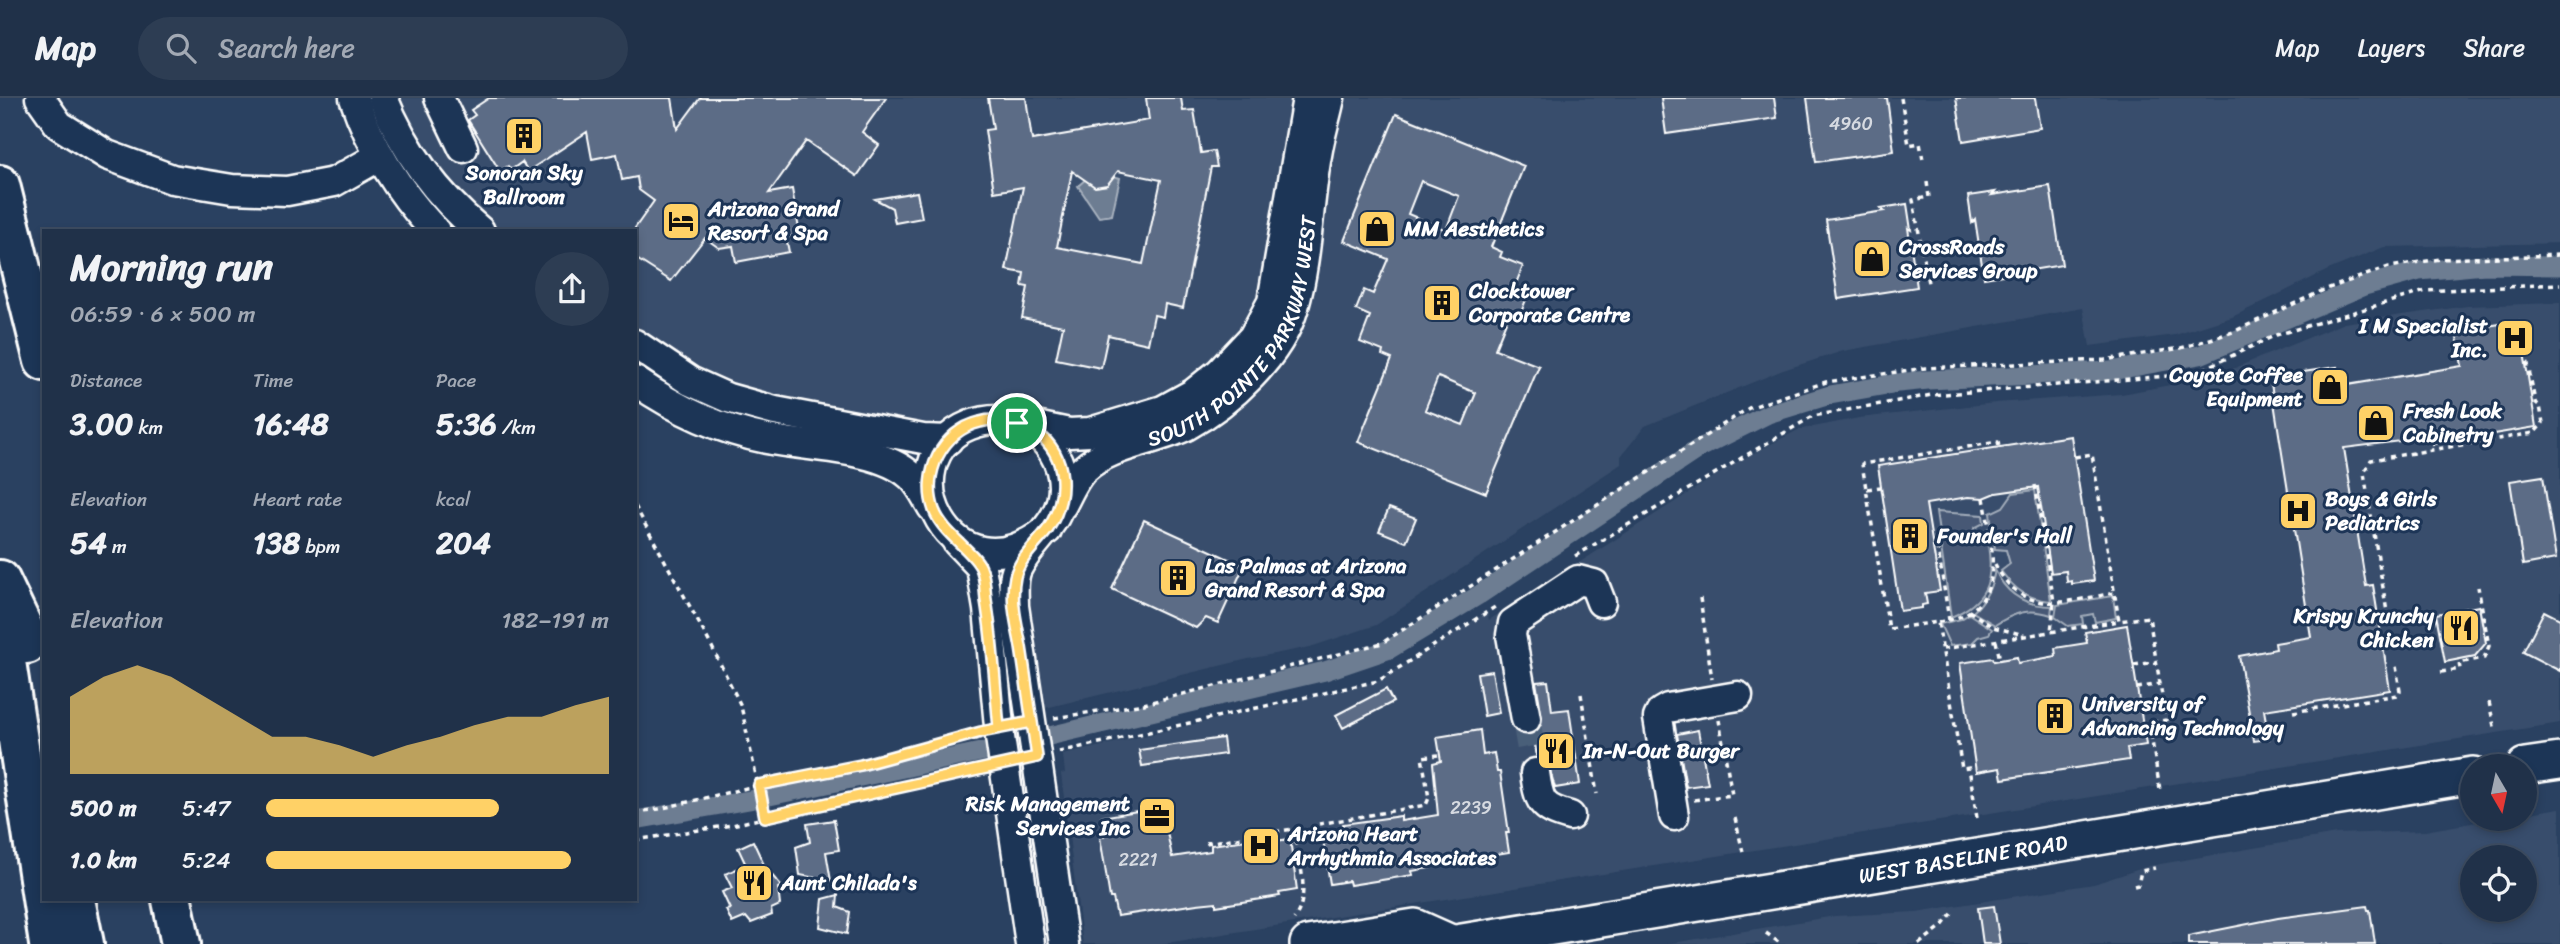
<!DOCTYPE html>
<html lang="en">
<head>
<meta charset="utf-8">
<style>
	body { margin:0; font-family:Sriracha,sans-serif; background:#2d3d53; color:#f1f3f6; height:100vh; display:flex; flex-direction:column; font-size:26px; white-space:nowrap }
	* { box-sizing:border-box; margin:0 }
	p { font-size:23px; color:#a2a9b4 }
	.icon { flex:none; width:38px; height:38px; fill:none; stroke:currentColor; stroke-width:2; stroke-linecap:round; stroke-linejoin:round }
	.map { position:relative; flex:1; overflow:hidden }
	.drawer { position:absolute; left:42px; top:131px; width:595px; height:672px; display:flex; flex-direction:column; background:#203149; border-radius:0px; box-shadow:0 4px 10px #0003,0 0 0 2px #3d4c61 }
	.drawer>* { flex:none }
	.needle { width:46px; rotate:171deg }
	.buttons { position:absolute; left:2460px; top:656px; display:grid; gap:14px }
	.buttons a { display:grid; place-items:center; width:77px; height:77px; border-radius:50%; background:#203149; box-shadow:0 4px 10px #0003,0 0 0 2px #3d4c61; font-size:35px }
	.pin { position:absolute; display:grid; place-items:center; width:60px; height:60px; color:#fff; margin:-30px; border:4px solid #fff; border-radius:50%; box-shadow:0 2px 7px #0007 }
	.round { display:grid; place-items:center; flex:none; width:74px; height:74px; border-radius:37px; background:#2d3d53 }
	.head { display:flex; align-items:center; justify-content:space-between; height:119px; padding:0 28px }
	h1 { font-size:38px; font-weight:700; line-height:52px }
	.figures { display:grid; grid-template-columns:repeat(3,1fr); gap:10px; height:119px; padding:7px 28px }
	.figures div { display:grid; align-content:center }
	.figures b { font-size:30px; font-weight:700 }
	.figures small { font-size:19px; font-weight:400 }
	.figures p { font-size:19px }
	.chart { height:196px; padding:14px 28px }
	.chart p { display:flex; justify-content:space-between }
	.chart svg { width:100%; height:126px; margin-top:7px; fill:#ffd166; opacity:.7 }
	ul { padding:0 28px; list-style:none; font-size:23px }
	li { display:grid; grid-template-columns:112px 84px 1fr; align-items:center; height:52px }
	li i { height:18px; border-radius:9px; background:#ffd166 }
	header { display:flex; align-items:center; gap:42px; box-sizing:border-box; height:98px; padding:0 35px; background:#203149; border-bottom:2px solid #3d4c61 }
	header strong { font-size:33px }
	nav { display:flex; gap:38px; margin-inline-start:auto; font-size:24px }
	.search { width:490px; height:63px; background:#2d3d53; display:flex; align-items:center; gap:18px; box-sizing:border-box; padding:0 24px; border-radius:38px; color:#a2a9b4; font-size:26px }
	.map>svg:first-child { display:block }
</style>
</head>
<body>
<header>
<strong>Map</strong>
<div class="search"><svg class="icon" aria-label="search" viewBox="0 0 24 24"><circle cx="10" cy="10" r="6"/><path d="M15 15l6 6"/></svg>Search here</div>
<nav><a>Map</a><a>Layers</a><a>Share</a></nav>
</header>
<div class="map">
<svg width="2560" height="846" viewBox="0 0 2560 846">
	<rect width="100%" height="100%" fill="#2a4161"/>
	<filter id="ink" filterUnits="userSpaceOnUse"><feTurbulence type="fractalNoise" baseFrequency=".0143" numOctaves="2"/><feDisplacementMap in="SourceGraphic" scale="14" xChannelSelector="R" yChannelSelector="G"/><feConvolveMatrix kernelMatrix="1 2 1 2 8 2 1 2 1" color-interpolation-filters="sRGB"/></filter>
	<g filter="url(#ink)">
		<path fill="#394e6c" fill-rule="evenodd" d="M395,0H1299L1273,175L1238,248L1190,288L1086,324L967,315L945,326L927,328L768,301L698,271L635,228V133H501L474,109L436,69Z
			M1336,0H2560V145L2384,149L2328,172L2232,219L2175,237L2090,248L2083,210L1843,253L1783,272L1645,328L1621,358V366L1376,527L1310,549L1248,561L1041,611L1022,488L1028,471L1062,433L1095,371L1224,312Z
			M2560,205V625L1160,846H1083L1061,676L1065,675L1063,657L1378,583L1487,514L1489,522L1739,363L1798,332L1859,320L1996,305L2122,296L2213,279L2344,225L2468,208Z
			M2560,710V846H1667L1835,818L1916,814L2094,786L2149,768L2336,736L2425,733L2495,721H2525V716ZM2473,760H2525V812H2473Z"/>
		<path fill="#465975" stroke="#a2acba" stroke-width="2" d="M2035,392L2051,503C2027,501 2015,492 2001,473L2010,466L2006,452L1995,451L1990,415L2003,409L2013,395Z
			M1936,414L1983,417L1984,425L1974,430L1975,443L1988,447C1994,484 1986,504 1951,519Z
			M1995,472C2006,496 2026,508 2052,508L2051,517C2029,509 2014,515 1995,527L1973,514C1986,502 1992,489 1995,472Z
			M2113,498L2116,520L2095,524L2093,516L2082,518L2083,526L2068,528L2055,519L2057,507Z
			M1969,516L1992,531L1989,536L1978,539L1972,545L1950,548L1940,526L1961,521Z"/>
		<path fill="#6d7d92" stroke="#a7b1be" stroke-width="2" d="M1113,78L1120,80L1112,117L1099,119L1078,88L1086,81L1096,89L1107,87Z"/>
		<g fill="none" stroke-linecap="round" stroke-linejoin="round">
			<path stroke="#6d7d92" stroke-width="19" d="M635,722L755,701L990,652L1325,573L1390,551L1479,497L1698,351L1768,316L1830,297L1898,285L1928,282L2111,273L2200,257L2364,188L2419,173L2485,167L2560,168"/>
		</g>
		<path fill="#5b6c86" stroke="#fff" stroke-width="2" fill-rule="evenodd" d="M489,0H672L677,31L700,0H886L862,34L879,47L857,78L806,43L769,95L792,91L800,137L786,139L789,154L736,164L733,148L719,150L705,140L671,183L635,160V130L654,103L639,92L637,79L622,82L617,56L592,61L587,34L528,73L522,64L511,72L508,68L500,73L468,22L475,17L471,12Z
			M988,0H1026L1032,42L1149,22L1146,0H1181L1183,13L1194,12L1201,55L1214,53L1217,69H1211L1183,210L1165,206L1163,219L1154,217L1148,246L1108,237L1101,270L1056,261L1063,228L1022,220L1028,189L1022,188L1024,175L1006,172L1023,89L994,94L985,32L993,31ZM1072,73L1095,89L1107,87L1118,73L1161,82L1143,166L1057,149Z
			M1661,0H1774L1777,20L1666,36Z
			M1807,0H1887L1894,53L1816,64Z
			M1956,0H2035L2040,30L1963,43Z
			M1396,16L1524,68L1491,149L1502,154L1500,159L1523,168L1513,193L1527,199L1520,217L1510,214L1495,251L1539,268L1486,395L1358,344L1392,261L1382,257L1383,253L1360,244L1370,218L1356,212L1364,192L1373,196L1388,161L1344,143ZM1421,83L1459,98L1446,132L1408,116ZM1438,279L1476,295L1463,327L1425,312Z
			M2050,88L2062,167L1984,180L1975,121L1972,125L1968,98L1995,94L1992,97Z
			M917,94L922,120L895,125L892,110L875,101Z
			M1907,106L1911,132L1908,130L1917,189L1838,201L1826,122L1884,113L1881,110Z
			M2519,223L2536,329L2433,346L2432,339L2344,350L2366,488L2373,487L2390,592L2264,612L2269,641L2254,643L2239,558L2276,551L2275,545L2311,539L2270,279L2337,269L2341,288L2462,268L2456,233Z
			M2071,338L2094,483L2072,486V483L2067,484L2066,473L2051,475L2038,389L1996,395L1984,400L1968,399L1926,406L1940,493L1925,495L1927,506L1922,507V510L1900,513L1878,368Z
			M2543,378L2556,461L2523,467L2510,383Z
			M1389,410L1416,420L1406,444L1379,433Z
			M1144,422L1244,468L1218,525L1206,520L1196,530L1112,491Z
			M2479,508L2486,545L2475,558L2445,564L2436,516Z
			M2544,513L2560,521V573L2523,554Z
			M2127,527L2146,647L2127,650L2129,662L2002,681L2000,670L1976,674L1960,565L1993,560L1994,563L2017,559L2018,565L2056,558L2055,550L2087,545L2085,534Z
			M1492,573L1499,615L1484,618L1477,575Z
			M1548,583L1552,613L1569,611L1580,686L1555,690L1548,665L1537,659L1533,635L1541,627L1542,619L1536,584Z
			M1386,591L1393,604L1343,630L1336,617Z
			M1480,632L1483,657L1494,655L1497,674H1500L1509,735H1506L1509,754L1430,767V770L1412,773L1413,777L1350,787L1349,783L1330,786L1322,735L1344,732L1343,726L1401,718V723L1438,717L1433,665L1441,663L1437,639Z
			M1698,632L1708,686L1686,689L1677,636Z
			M1223,640L1225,656L1142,668L1139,652Z
			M1162,709L1172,759L1211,753V747L1268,739V744L1290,741L1297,792L1279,795L1280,798L1216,808V804L1197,806L1117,818L1113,800H1110L1100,739L1104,738L1101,719Z
			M834,722L839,752L826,754L831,783L800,777L796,749L810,744L807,726Z
			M753,743L765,769L781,788L778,790L780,807L771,811L772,817L751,825L746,819L732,825L726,812L730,811L722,794L732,790L725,776L746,767L738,750Z
			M838,797L837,809L850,814L847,836L820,829L823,801Z
			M1994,808L2000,846H1983L1978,810Z
			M2367,808L2368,812H2370L2375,846H2188V838L2278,820Z"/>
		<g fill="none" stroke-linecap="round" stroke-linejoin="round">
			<path stroke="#4a5e79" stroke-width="28" stroke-dasharray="28 14" stroke-linecap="butt" d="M1526,621L1535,675"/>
			<defs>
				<g id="minor">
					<path d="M40,0L59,27L107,57L172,81L232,91L287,93L334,84L380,58"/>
					<path d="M354,0C371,50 399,94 435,133"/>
					<path d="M383,0C404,52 437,97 480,133"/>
					<path d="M439,0L463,50"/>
					<path d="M635,246L690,283L728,300L775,313L923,341L948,342"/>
					<path d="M635,283C674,310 720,332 767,341C807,349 880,349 911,378C920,386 926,399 932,409"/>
					<path d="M1026,326L1069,335L1090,334L1163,312L1194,295L1219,275L1253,239L1272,204L1307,0"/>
					<path id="s1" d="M1062,407C1068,396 1075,379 1084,371C1111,346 1154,344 1186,328C1230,304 1280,258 1294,209C1308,159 1308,107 1317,57C1320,38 1326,19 1330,0"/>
					<path d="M1047,432C951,509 883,362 970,327C989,320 1008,320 1026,329C1049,341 1063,364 1063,389C1063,425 1031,442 1017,471C1012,482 1014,496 1014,508L1064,846"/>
					<path d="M957,444L981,469L988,511L1000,639L1030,846"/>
					<path d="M1526,621L1511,537L1513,525L1578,482L1594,486L1601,504"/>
					<path d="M1535,675C1539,704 1541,710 1570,718"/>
					<path d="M1674,718L1658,620L1661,614L1668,610L1738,598"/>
				</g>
				<g id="major">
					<path d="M2525,668L2560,663"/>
					<path d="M1308,846L1415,829L1451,845"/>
					<path id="s2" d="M1450,846L2473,677"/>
				</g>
				<path id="highway" d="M0,87L44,263
					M0,482L24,532L27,546
					M0,524L49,846
					M75,802L84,846
					M172,802L181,846"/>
			</defs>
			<use href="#minor" stroke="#fff" stroke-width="33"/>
			<use href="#major" stroke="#fff" stroke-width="40"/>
			<use href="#highway" stroke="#fff" stroke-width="44"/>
			<path stroke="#fff" stroke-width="3.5" stroke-dasharray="5 5" stroke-linecap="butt" d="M1901,0L1909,47L1920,45L1923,62
				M1927,84L1929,99L1913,102L1928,185
				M2075,359L2092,356L2119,523L2149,519L2166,622L2149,625L2160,692
				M2035,387L2054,504L2051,534
				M1867,391L1881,389
				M635,408L712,549L741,608L765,719
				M1936,439L1949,522
				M1575,458L1813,318L1932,297L2193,276L2276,237L2426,193L2560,186
				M1995,466C2023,521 2065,503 2115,495
				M1700,500L1712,581
				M1969,513L1993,529L2024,537
				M2388,520L2364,375L2371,362L2534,335L2543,325L2540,308L2535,304L2525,250L2529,244L2528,232
				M1938,524C2011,514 1992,450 1984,400
				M1996,543L2000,562
				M1943,551L2119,523
				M2134,567L2157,564
				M2441,574L2460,571L2459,565L2484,560L2489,548L2478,489
				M2137,590L2160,586
				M1581,596L1597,696
				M2489,604L2495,633
				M2293,614L2397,597L2400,593L2396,568
				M1054,620L1144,606L1382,545L1749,310L1826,284L1925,270L2105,262L2181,250L2233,234L2326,191L2389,169L2440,161L2560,157
				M1059,654L1378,583L1495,509
				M1694,702L1732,697L1719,622
				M635,714L659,711L759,687L861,667L977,635
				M1735,720L1743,754
				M1977,720L1969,670L1962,671L1938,524L1889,531L1862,366L1998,344L1999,349
				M1319,726L1426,707L1429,700L1422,659L1438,657
				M635,742L732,727L983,671
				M1206,745L1293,731C1298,759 1312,796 1294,821
				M2134,788L2138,787L2141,773L2155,770
				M1766,835L1781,846
				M1919,846L1942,828L1955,812"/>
			<use href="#minor" stroke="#1d3557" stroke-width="28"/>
			<use href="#major" stroke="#1d3557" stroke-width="35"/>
			<use href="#highway" stroke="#1d3557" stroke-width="38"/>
		</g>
	</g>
	<g fill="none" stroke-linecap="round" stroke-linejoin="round" filter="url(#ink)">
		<defs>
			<path id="route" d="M1017,325C1023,328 1031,330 1036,334C1069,358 1068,400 1048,431C1037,446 1019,461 1015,479C1010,502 1017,527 1021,549C1025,574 1028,599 1032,624L981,634L861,667L759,687L765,719L1037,659L1032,624L999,630C995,588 993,544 986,502C985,493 985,479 981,470C973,452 943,436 934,412C921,376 942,333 980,324C993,320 1005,323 1017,325"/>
		</defs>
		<use href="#route" stroke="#fff" stroke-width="14"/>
		<use href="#route" stroke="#ffd166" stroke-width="9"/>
	</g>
	<defs>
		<symbol id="building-square" viewBox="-11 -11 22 22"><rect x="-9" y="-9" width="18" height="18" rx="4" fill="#ffd166" stroke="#1d3557"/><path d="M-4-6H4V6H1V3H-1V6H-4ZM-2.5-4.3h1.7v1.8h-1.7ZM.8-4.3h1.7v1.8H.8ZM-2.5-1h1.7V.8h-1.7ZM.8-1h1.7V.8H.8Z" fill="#111"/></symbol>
		<symbol id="hotel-square" viewBox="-11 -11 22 22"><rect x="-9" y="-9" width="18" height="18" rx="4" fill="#ffd166" stroke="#1d3557"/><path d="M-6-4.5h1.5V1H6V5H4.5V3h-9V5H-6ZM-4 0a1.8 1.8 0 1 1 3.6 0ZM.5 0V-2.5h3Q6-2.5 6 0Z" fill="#111"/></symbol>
		<symbol id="shop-square" viewBox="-11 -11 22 22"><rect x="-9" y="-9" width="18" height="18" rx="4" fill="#ffd166" stroke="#1d3557"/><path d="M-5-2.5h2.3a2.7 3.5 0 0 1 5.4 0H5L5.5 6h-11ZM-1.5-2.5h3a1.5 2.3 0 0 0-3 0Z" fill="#111"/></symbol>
		<symbol id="hospital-square" viewBox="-11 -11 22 22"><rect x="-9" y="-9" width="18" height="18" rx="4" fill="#ffd166" stroke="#1d3557"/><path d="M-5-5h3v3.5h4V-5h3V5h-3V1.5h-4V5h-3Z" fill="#111"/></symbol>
		<symbol id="restaurant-square" viewBox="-11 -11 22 22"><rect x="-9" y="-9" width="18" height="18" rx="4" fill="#ffd166" stroke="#1d3557"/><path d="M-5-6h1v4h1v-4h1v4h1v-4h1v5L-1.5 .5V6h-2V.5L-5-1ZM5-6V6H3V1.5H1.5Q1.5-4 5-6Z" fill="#111"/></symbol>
		<symbol id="office-square" viewBox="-11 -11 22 22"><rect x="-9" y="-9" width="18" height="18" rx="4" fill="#ffd166" stroke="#1d3557"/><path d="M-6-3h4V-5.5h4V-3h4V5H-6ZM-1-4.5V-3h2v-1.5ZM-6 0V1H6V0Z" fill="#111"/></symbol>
	</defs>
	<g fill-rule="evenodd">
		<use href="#building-square" x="502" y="16" width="44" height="44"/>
		<use href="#hotel-square" x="659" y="101" width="44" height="44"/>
		<use href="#shop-square" x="1355" y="109" width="44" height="44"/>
		<use href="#shop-square" x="1850" y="139" width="44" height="44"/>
		<use href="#building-square" x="1420" y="183" width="44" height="44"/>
		<use href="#hospital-square" x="2493" y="218" width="44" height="44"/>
		<use href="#shop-square" x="2308" y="267" width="44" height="44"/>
		<use href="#shop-square" x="2354" y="303" width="44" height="44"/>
		<use href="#hospital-square" x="2276" y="391" width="44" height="44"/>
		<use href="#building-square" x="1888" y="416" width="44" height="44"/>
		<use href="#building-square" x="1156" y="458" width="44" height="44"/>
		<use href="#restaurant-square" x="2439" y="508" width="44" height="44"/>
		<use href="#building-square" x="2033" y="596" width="44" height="44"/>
		<use href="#restaurant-square" x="1534" y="631" width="44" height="44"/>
		<use href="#office-square" x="1135" y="696" width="44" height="44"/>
		<use href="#hospital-square" x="1239" y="726" width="44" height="44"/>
		<use href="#restaurant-square" x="732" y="763" width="44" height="44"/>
	</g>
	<g text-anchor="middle" stroke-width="6" stroke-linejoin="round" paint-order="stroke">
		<g font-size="18" fill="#d6dae1">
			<text x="1851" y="32">4960</text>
			<text x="1471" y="716">2239</text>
			<text x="1138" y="768">2221</text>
		</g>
		<g font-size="21" font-weight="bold" fill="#fff" stroke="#1d3557" text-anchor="start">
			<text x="524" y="82" text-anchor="middle">Sonoran Sky<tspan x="524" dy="24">Ballroom</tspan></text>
			<text x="708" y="118">Arizona Grand<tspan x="708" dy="24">Resort &amp; Spa</tspan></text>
			<text x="1404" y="138">MM Aesthetics</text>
			<text x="1899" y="156">CrossRoads<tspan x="1899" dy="24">Services Group</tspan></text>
			<text x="1469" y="200">Clocktower<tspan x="1469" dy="24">Corporate Centre</tspan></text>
			<text x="2488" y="235" text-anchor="end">I M Specialist<tspan x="2488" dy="24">Inc.</tspan></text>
			<text x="2303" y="284" text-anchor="end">Coyote Coffee<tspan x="2303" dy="24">Equipment</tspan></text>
			<text x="2403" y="320">Fresh Look<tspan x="2403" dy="24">Cabinetry</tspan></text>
			<text x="2325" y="408">Boys &amp; Girls<tspan x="2325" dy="24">Pediatrics</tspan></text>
			<text x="1937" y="445">Founder's Hall</text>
			<text x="1205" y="475">Las Palmas at Arizona<tspan x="1205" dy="24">Grand Resort &amp; Spa</tspan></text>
			<text x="2434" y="525" text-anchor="end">Krispy Krunchy<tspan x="2434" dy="24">Chicken</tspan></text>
			<text x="2082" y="613">University of<tspan x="2082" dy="24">Advancing Technology</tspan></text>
			<text x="1583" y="660">In-N-Out Burger</text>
			<text x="1130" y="713" text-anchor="end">Risk Management<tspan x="1130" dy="24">Services Inc</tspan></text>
			<text x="1288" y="743">Arizona Heart<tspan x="1288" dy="24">Arrhythmia Associates</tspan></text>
			<text x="781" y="792">Aunt Chilada's</text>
		</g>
		<g font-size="21" fill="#fff" stroke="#1d3557">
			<text dy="7" stroke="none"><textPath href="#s1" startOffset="262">SOUTH POINTE PARKWAY WEST</textPath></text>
			<text dy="7" stroke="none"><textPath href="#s2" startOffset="520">WEST BASELINE ROAD</textPath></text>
		</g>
	</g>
</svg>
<div class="buttons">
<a><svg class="needle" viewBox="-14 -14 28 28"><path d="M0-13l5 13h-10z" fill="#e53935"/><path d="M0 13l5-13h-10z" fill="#a2a9b4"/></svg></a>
<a><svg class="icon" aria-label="locate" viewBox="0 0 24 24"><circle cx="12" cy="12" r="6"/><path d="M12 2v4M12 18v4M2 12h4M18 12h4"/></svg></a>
</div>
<div class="pin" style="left:1017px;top:325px;background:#1e9e55"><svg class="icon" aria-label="arrive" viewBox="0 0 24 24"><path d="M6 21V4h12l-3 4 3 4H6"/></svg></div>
<section class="drawer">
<div class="head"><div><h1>Morning run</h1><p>06:59 · 6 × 500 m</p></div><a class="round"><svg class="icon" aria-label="share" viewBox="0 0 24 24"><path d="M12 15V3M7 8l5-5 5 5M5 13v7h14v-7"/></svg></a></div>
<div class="figures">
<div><p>Distance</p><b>3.00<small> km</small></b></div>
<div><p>Time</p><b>16:48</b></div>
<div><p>Pace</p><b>5:36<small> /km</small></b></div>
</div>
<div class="figures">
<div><p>Elevation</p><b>54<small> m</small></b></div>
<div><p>Heart rate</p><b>138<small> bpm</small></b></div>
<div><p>kcal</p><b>204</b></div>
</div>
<div class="chart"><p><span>Elevation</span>182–191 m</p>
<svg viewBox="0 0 160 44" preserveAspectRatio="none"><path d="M0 44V17L10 10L20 6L30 10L40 17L50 24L60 31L70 31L80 34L90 38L100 34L110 31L120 27L130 24L140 24L150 20L160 17V44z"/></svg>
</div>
<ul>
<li><b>500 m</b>5:47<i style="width:68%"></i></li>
<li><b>1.0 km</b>5:24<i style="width:89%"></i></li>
</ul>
</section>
</div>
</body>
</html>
